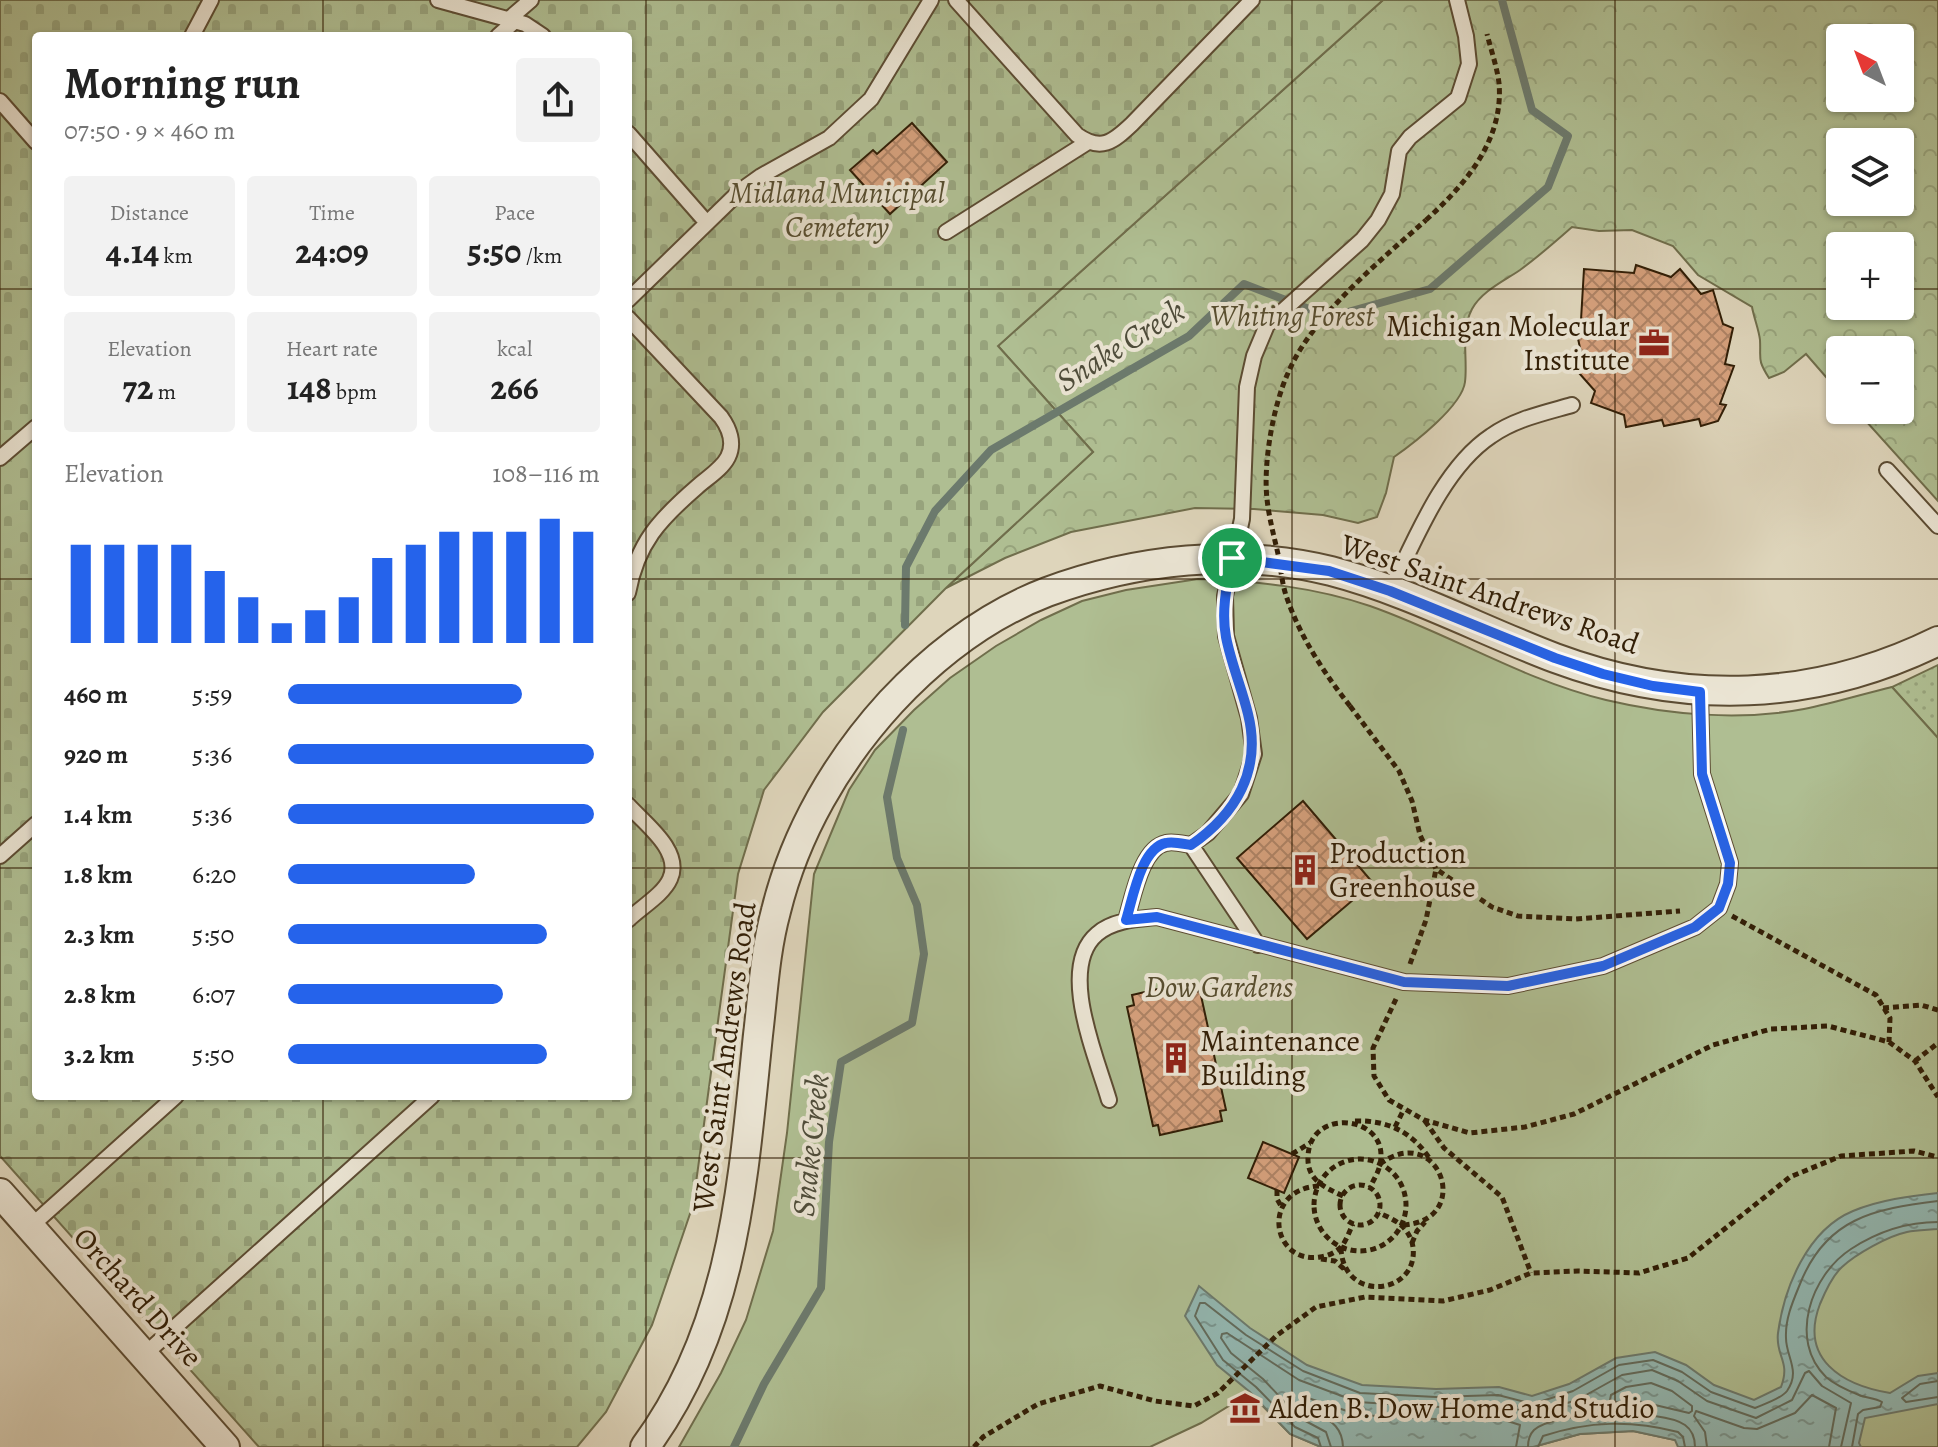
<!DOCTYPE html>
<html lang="en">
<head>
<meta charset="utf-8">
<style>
	body { margin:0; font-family:Alegreya,serif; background:#f2f2f2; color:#222; height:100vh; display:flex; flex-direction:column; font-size:30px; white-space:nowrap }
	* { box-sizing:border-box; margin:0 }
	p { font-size:26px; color:#767676 }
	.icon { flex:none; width:44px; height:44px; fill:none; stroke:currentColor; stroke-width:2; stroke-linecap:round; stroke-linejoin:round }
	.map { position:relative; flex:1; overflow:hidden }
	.panel { position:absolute; left:32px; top:32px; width:600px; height:1068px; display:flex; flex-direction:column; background:#fff; border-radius:8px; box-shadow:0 2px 6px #0004 }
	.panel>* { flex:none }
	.needle { width:52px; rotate:318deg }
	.controls { position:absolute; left:1826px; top:24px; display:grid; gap:16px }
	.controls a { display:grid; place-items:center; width:88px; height:88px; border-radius:8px; background:#fff; box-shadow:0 2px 6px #0004; font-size:40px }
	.pin { position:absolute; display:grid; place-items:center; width:68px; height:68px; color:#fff; margin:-34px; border:4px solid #fff; border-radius:50%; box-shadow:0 2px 8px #0007 }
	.round { display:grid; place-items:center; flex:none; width:84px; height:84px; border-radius:8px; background:#f2f2f2 }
	.summary { display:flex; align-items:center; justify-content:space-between; height:136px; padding:0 32px }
	h1 { font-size:44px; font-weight:700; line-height:60px }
	.figures { display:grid; grid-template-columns:repeat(3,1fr); gap:12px; height:136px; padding:8px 32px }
	.figures div { display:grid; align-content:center; border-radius:8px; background:#f2f2f2; text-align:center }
	.figures b { font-size:34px; font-weight:700 }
	.figures small { font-size:22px; font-weight:400 }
	.figures p { font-size:22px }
	.chart { height:224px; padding:16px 32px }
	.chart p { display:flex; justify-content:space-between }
	.chart svg { width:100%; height:144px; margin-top:8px; stroke:#2563eb; stroke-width:6 }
	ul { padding:0 32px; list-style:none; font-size:26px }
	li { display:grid; grid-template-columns:128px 96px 1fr; align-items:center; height:60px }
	li i { height:20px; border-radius:10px; background:#2563eb }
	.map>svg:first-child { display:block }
</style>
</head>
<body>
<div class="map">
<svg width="1938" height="1447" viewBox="0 0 1938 1447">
	<defs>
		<pattern id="grass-dots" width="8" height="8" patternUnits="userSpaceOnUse" patternTransform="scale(2)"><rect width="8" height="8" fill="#afbe92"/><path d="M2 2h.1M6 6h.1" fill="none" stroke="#97a37c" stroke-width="1.8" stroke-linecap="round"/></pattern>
		<pattern id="forest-crowns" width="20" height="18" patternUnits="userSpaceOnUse" patternTransform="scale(2)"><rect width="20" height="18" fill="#afbe92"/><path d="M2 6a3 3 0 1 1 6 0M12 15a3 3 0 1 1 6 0" fill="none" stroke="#97a37c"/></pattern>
		<pattern id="cemetery-stones" width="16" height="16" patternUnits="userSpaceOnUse" patternTransform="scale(2)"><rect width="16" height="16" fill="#afbe92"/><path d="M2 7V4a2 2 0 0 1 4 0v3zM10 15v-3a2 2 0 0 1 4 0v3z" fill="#97a37c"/></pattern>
		<pattern id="water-ripples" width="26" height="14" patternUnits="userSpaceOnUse" patternTransform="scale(2)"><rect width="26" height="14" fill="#93b8b2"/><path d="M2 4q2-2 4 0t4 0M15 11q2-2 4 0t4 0" fill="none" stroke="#79958f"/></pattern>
		<pattern id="building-cross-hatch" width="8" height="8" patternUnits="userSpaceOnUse" patternTransform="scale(2)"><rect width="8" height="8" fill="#d5a07c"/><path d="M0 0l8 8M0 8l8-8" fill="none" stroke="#ad8264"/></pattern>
	</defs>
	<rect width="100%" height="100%" fill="#ded5bb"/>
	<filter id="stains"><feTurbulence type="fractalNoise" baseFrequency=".0025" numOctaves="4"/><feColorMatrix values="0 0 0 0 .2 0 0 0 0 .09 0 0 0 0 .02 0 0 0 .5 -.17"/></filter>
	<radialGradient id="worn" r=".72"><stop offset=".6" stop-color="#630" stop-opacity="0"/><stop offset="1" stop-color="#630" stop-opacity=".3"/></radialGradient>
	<path fill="url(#grass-dots)" stroke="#706e4c" stroke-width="2" d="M1938,665V738L1892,687Z"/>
	<path fill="url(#forest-crowns)" stroke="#706e4c" stroke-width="2" fill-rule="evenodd" d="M1383,0H1938V501L1856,410H1900V350H1840V393L1806,354L1784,372L1769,378C1757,359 1761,360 1760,340C1759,330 1754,318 1752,307L1698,275L1673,246L1632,230L1599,231L1572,227C1555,242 1538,257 1520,270C1504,281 1482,291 1472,309C1460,332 1468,358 1465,382C1462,406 1414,443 1394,457L1386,493L1377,517L1358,523L1323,515L1254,509L1195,508L1071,532L1005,558L946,588L1093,452L998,346ZM1840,38H1900V98H1840ZM1840,142H1900V202H1840ZM1840,246H1900V306H1840Z"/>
	<path fill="url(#cemetery-stones)" stroke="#706e4c" stroke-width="2" fill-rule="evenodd" d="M0,0H1383L998,346L1093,452L946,588L823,712L764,790L738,874L693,1205L652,1325L606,1412L577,1447H259L0,1156ZM36,36H628V1096H36Z"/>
	<path fill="#afbe92" stroke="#706e4c" stroke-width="2" d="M1198,579C1256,581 1314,587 1370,606C1450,634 1523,680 1606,700C1669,715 1740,721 1804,709C1834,703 1863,694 1892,687L1938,738V1447H1696L1675,1440L1633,1431L1580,1434L1533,1447H1321L1290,1434L1250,1393L1201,1423L1150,1447H679L721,1373L746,1320L773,1231L787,1133L814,874L849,790L875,750L914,710L950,678L996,646L1041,620L1082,601L1126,590Z"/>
	<path fill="url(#water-ripples)" stroke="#6c7a6d" stroke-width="2" d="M1938,1193V1229C1928,1230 1917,1230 1907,1232C1888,1236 1856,1254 1842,1267C1832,1276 1825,1292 1820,1304C1799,1359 1842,1385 1890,1393L1918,1376L1938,1373V1404L1865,1418L1859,1443L1861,1447H1678L1675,1440L1633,1431L1580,1434L1533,1447H1321L1290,1434L1250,1392L1217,1365L1185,1316L1199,1286L1250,1328L1307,1365L1362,1385L1436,1389L1499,1387L1532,1396L1569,1384L1616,1358L1655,1352L1686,1365L1714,1385L1754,1400L1781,1387C1791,1361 1775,1356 1778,1333C1784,1288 1807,1230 1853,1211C1879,1200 1910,1196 1938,1193Z"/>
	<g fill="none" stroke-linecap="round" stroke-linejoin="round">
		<path stroke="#626b5c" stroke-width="2" d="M1938,1381L1920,1384L1902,1398L1906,1402L1938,1397
			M1651,1383L1672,1391L1692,1406V1411L1689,1413L1638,1401L1614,1402L1610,1400L1611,1395L1626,1387Z
			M1321,1447L1318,1438L1295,1427L1256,1387L1223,1360L1195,1316L1200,1303H1205L1246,1335L1303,1371L1360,1393L1436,1397L1498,1395L1533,1404L1573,1391L1619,1365L1653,1360L1682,1372L1711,1392L1755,1408C1764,1404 1781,1399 1787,1391C1801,1371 1786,1357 1786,1338C1785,1319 1793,1301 1800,1284C1826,1218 1874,1209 1938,1201
			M1331,1447L1326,1432L1300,1418L1263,1379L1231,1353L1221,1338L1222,1334L1227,1333L1299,1380L1358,1402L1435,1407L1497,1405L1534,1413L1577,1400L1622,1375L1652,1370L1678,1381L1707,1401L1756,1418L1792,1400L1805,1373L1809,1371L1822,1386L1851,1403L1841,1447
			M1343,1447C1342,1417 1317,1419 1301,1401L1302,1396L1359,1415L1435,1419L1495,1417L1520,1425L1516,1447
			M1528,1447C1528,1440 1529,1435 1534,1430C1556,1411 1662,1408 1685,1425C1692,1430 1695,1439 1695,1447
			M1538,1447L1543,1436C1589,1421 1631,1420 1678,1432L1683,1437L1685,1447
			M1707,1447L1705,1432L1694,1416L1696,1411L1744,1428L1757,1429L1795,1413L1812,1395L1836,1408L1829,1447
			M1852,1447L1858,1414L1863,1410L1880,1407L1882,1402C1875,1398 1866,1398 1859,1395C1849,1391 1834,1384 1826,1377C1788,1340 1811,1275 1851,1249C1877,1232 1907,1222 1938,1222"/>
		<path stroke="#6c7a6d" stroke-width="8" d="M905,625L906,567L935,511L991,450L1189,336L1244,284L1330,317L1430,289L1548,187L1568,136L1532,110L1502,0
			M734,1447L764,1384L821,1288L829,1142L841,1062L912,1023L924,954L917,905L897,858L887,797L903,730"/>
	</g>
	<path fill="url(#building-cross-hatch)" stroke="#311e06" stroke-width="2" d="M912,123L947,162L890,214L850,170L873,150L877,154Z
		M1636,265L1671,277L1680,269L1701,294L1713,290L1723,324L1733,328L1725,364L1734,366L1720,404L1726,405L1718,421L1701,426L1699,419L1664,426L1662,420L1626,427L1624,415L1591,403L1595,391L1572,365L1582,357L1574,320H1581L1584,269L1634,273Z
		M1303,801L1373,883L1307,939L1237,858Z
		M1192,981L1195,992L1200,991L1226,1110L1220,1111L1222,1121L1160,1135L1158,1125L1153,1126L1127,1007L1134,1005L1132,995Z
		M1263,1142L1299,1157L1284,1193L1248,1178Z"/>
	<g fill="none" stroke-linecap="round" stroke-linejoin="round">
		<defs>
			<path id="lane" d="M438,0L525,24L543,36
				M956,0L1077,135C1101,152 1113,142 1132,124L1252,0
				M509,19L531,0
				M192,36L211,0
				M498,36L515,21
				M0,101L36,142
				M628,133L707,223
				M946,232L1088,142
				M628,300L740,191L761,176L829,138L871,99L931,0
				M628,318L721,417C729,428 735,443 728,457C722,469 707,478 697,487C660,519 637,543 628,593
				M0,458L36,427
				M1887,470L1938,526
				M1390,591C1415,540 1443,468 1491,436C1515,419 1544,413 1572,405
				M628,805C644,823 683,851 670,879C663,895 640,908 628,920
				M1191,845L1258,945
				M0,856L36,824
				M1126,920C1133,898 1141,848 1166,843C1173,841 1184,844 1191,845L1208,833L1241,794L1254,754L1249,718L1226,636L1225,596L1242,519L1247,387L1254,356L1267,325L1362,240L1378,220L1392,194L1399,151L1410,137L1458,98L1469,64L1466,36L1457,0
				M1109,1100C1097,1058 1057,968 1097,934C1113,920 1137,919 1157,917L1404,982L1508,986L1603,966L1695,927L1719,908L1728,884L1730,863L1702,774L1700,692
				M30,1227L176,1096
				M144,1355L432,1096"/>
			<path id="street" d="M0,1193L225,1447
				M645,1447C735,1325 743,1179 758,1035C763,993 765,951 776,911C795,833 837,761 891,702C934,656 987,615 1047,592C1136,559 1238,548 1331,571C1408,591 1481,630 1555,658C1684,706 1814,702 1938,641"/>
		</defs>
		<use href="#lane" stroke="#5c4c33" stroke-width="18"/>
		<use href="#street" stroke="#5c4c33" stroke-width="32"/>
		<path stroke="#311e06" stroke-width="5" stroke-dasharray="6 4" stroke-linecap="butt" d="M1426,220C1465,185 1504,140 1499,83C1497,67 1491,50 1487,34
			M1350,706L1399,771L1412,801L1420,835L1436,869L1492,907L1518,916L1575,919L1680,911
			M1732,916L1876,995L1890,1018L1889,1042
			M1410,964L1426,920L1436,869
			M1396,999L1373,1048L1374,1076L1389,1100L1424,1120L1470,1133L1525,1127L1574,1114L1713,1045L1771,1029L1828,1026L1889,1042L1915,1061L1938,1097
			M1883,1008L1921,1005L1938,1010
			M1915,1061L1938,1043
			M1355,1121C1388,1120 1412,1132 1430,1159
			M1425,1121L1444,1148L1502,1197L1531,1273
			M1395,1127L1404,1109
			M1292,1154L1310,1143
			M1314 1205a46 46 0 1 1 92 0a46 46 0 1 1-92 0Z
			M1380,1164C1439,1120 1475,1221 1403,1225
			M1340 1205a20 20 0 1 1 40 0a20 20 0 1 1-40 0Z
			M1319,1186C1260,1189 1271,1265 1320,1257C1328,1256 1337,1252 1342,1246C1347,1239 1350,1230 1353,1224
			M1277,1190V1199L1281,1206
			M1343,1196C1324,1187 1307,1180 1308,1157C1309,1106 1391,1115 1380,1164C1379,1172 1373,1180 1370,1188
			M1412,1243L1417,1231L1425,1222
			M1341,1248C1343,1304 1419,1295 1413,1247C1412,1239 1407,1230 1401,1225C1395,1220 1386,1216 1379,1213
			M1321,1259L1335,1261L1344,1269
			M974,1447L983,1437L1038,1404L1100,1386L1155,1401L1194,1406L1218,1393L1276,1336L1316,1307L1365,1297L1443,1301L1490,1290L1531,1273L1578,1271L1639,1273L1688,1258L1790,1177L1841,1156L1914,1151L1938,1157"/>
		<use href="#lane" stroke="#eae4d3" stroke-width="14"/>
		<use href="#street" stroke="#eae4d3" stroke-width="28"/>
		<path stroke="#311e06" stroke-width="5" stroke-dasharray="6 4" stroke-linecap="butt" d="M1350,706C1326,676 1301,638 1288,601C1282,586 1281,569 1278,554C1274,536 1269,518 1267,499C1263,464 1273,406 1288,373C1312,316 1380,261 1426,220"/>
	</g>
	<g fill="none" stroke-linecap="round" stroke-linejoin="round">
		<defs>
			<path id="route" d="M1232,558L1329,571L1390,591L1555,658L1603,674L1653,686L1700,692L1702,774L1730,863L1728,884L1719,908L1695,927L1603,966L1508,986L1404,982L1157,917L1126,920C1133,898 1141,848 1166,843C1173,841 1184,844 1191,845C1236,814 1262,770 1248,714C1242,689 1231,663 1226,637C1221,611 1227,584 1232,558Z"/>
		</defs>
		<use href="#route" stroke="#fff" stroke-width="16"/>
		<use href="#route" stroke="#2563eb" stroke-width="10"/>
	</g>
	<path fill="none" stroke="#311e06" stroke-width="2" stroke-opacity="0.55" d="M323,0V36M646,0V1447M969,0V1447M1292,0V1447M1615,0V1447M0,289H36M628,289H1840M1900,289H1938M0,579H36M628,579H1938M0,868H36M628,868H1938M323,1096V1447M0,1158H1938"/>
	<defs>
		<symbol id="office-bare" viewBox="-9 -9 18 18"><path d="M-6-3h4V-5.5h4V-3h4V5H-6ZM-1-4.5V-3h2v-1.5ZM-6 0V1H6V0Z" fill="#8f2418" stroke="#eae4d3" stroke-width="2.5" paint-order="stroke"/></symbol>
		<symbol id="building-bare" viewBox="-9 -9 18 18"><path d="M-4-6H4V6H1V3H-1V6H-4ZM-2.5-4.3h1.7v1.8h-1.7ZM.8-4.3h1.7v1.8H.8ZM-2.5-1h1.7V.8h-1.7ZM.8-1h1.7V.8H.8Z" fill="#8f2418" stroke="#eae4d3" stroke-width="2.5" paint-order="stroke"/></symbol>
		<symbol id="museum-bare" viewBox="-9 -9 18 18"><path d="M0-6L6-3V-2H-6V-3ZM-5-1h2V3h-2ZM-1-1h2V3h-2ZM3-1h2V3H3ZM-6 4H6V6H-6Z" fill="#8f2418" stroke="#eae4d3" stroke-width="2.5" paint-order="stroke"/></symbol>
	</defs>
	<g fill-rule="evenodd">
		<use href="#office-bare" x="1632" y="321" width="44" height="44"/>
		<use href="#building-bare" x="1283" y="848" width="44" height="44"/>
		<use href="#building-bare" x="1154" y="1036" width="44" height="44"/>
		<use href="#museum-bare" x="1223" y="1386" width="44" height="44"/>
	</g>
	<g text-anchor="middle" stroke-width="8" stroke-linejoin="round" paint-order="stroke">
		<g font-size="30" font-style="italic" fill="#574e30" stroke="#eae4d3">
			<text x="837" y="203">Midland Municipal<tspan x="837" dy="34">Cemetery</tspan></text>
			<text x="1292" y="326">Whiting Forest</text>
			<text x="1219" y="997">Dow Gardens</text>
		</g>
		<g font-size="30" fill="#311e06" stroke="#eae4d3" text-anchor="start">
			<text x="1630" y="336" text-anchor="end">Michigan Molecular<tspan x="1630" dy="34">Institute</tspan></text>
			<text x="1329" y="863">Production<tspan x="1329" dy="34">Greenhouse</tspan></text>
			<text x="1200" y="1051">Maintenance<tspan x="1200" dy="34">Building</tspan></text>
			<text x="1269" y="1418">Alden B. Dow Home and Studio</text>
		</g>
		<g font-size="30" fill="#311e06" stroke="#eae4d3">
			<text transform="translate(1490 594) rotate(19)" y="10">West Saint Andrews Road</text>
			<text transform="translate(724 1057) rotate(-82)" y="10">West Saint Andrews Road</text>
			<text transform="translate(138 1297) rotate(48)" y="10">Orchard Drive</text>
		</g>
		<g font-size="32" font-style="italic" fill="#4e4c3a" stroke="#eae4d3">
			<text transform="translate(1120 345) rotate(-32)" y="11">Snake Creek</text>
			<text transform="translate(810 1145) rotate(-84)" y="11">Snake Creek</text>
		</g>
	</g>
	<rect width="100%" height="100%" filter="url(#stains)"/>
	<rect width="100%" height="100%" fill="url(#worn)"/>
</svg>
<div class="controls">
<a><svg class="needle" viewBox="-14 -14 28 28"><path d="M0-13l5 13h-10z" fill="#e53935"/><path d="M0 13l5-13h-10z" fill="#767676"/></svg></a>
<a><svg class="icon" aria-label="layers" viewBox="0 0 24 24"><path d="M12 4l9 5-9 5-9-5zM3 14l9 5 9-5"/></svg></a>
<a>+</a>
<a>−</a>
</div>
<div class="pin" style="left:1232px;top:558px;background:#1e9e55"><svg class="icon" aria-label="arrive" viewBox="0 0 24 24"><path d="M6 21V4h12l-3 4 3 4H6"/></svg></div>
<section class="panel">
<div class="summary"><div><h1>Morning run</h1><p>07:50 · 9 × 460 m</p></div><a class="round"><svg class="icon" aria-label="share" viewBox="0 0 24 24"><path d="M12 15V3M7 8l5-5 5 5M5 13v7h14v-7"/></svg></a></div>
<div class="figures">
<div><p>Distance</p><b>4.14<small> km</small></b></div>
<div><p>Time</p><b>24:09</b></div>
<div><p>Pace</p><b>5:50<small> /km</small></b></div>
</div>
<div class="figures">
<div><p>Elevation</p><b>72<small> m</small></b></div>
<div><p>Heart rate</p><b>148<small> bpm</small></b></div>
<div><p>kcal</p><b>266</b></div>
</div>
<div class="chart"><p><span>Elevation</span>108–116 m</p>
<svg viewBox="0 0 160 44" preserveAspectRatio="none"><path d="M5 44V14M15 44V14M25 44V14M35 44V14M45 44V22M55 44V30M65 44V38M75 44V34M85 44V30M95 44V18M105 44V14M115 44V10M125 44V10M135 44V10M145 44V6M155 44V10"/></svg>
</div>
<ul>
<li><b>460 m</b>5:59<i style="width:75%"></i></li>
<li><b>920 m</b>5:36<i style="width:98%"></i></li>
<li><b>1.4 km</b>5:36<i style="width:98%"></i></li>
<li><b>1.8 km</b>6:20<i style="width:60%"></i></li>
<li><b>2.3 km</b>5:50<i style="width:83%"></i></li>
<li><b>2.8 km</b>6:07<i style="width:69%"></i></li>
<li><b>3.2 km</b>5:50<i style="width:83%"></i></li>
</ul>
</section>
</div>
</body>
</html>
